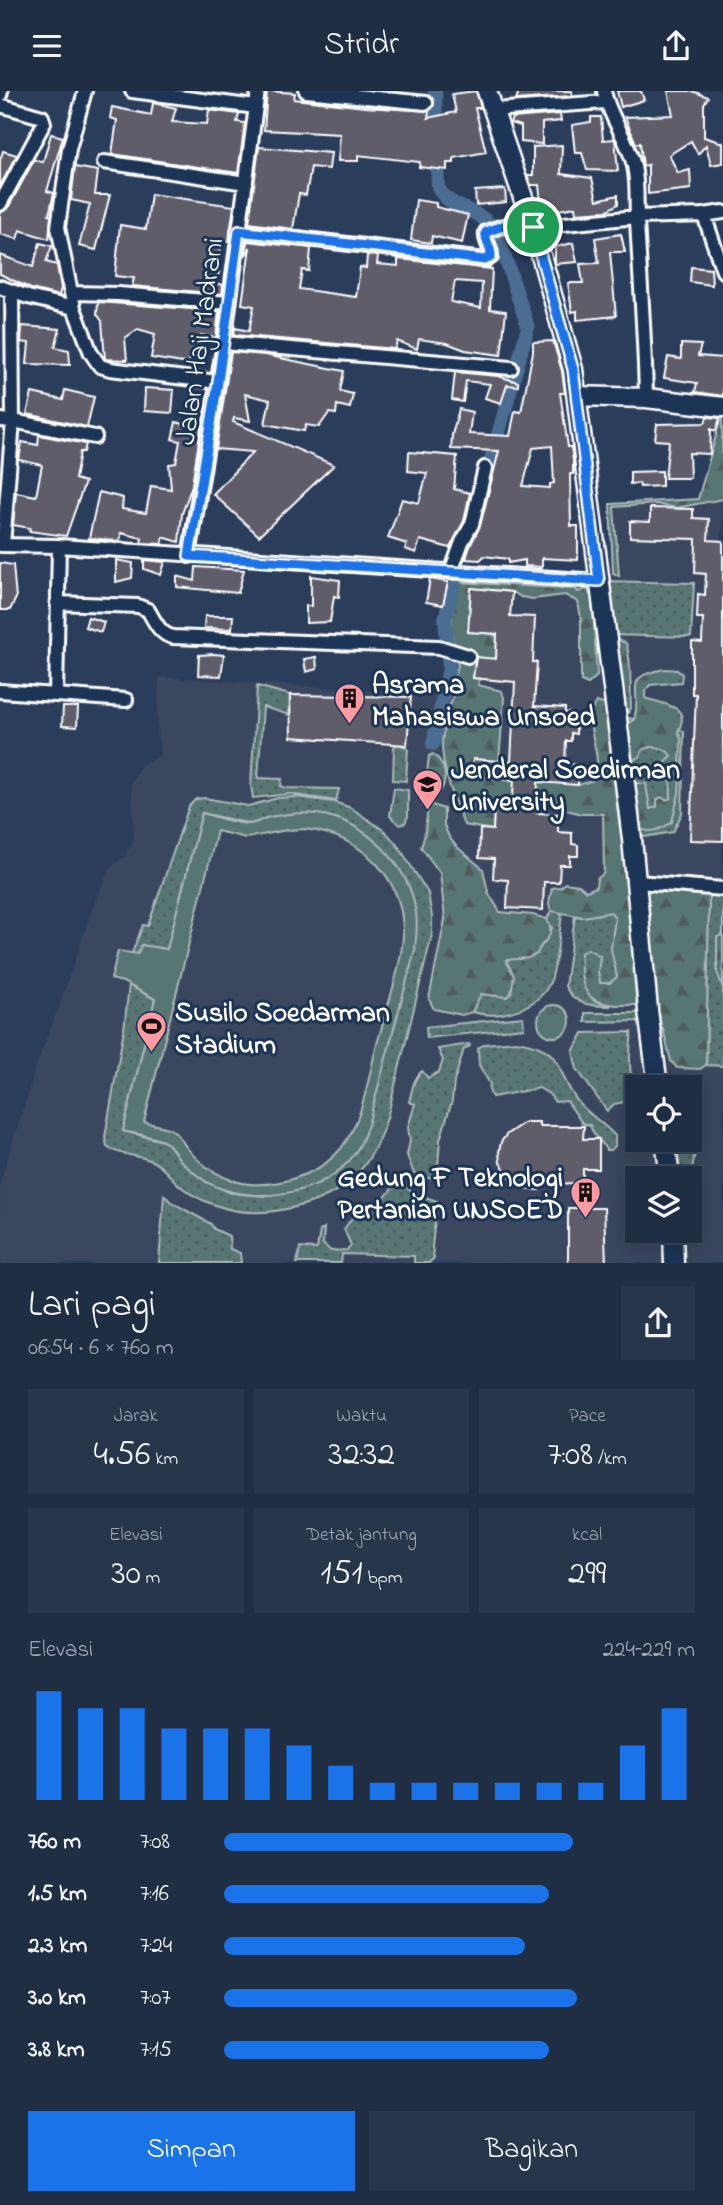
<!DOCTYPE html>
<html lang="id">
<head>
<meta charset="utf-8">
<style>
	body { margin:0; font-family:"Indie Flower",sans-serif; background:#28364b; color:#f1f3f6; height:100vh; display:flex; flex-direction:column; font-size:26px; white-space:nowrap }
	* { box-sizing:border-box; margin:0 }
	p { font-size:23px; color:#a2a8b2 }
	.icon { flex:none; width:38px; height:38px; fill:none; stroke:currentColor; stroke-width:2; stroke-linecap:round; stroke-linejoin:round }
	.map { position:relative; height:1172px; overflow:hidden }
	.side { display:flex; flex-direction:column; background:#202e44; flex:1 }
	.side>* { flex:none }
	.tools { position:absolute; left:625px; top:984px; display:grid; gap:14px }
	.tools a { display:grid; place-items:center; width:77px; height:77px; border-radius:0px; background:#202e44; box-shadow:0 4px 18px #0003,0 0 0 2px #3d4a5d; font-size:35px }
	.pin { position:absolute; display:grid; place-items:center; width:60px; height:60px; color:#fff; margin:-30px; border:4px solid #fff; border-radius:50%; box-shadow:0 2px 7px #0007 }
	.round { display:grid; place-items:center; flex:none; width:74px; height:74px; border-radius:0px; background:#28364b }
	.summary { display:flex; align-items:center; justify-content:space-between; height:119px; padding:0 28px }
	h1 { font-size:38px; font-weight:600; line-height:52px }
	.metrics { display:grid; grid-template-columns:repeat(3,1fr); gap:10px; height:119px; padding:7px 28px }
	.metrics div { display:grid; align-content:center; border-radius:0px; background:#28364b; text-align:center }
	.metrics b { font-size:35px; font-weight:600 }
	.metrics small { font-size:19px; font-weight:400 }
	.metrics p { font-size:19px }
	.chart { height:196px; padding:14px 28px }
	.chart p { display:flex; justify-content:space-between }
	.chart svg { width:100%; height:126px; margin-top:7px; stroke:#1a73e8; stroke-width:6 }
	.action { display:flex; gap:14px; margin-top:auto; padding:14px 28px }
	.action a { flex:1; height:80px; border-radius:0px; background:#1a73e8; color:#fff; font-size:28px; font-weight:600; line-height:80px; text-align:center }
	.action a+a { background:#28364b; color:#f1f3f6 }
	ul { padding:0 28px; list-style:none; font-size:23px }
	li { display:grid; grid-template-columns:112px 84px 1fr; align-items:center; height:52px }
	li i { height:18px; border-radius:9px; background:#1a73e8 }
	header { display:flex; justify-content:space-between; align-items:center; height:91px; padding:0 28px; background:#202e44; font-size:32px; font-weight:600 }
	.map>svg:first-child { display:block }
</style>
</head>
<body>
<header><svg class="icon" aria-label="menu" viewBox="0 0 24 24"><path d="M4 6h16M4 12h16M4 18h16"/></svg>Stridr<svg class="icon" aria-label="share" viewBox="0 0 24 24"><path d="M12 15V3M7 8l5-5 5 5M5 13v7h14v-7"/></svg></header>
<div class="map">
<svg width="723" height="1173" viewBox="0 0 723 1173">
	<defs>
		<pattern id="grass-dots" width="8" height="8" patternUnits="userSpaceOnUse" patternTransform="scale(1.75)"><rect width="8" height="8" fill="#577573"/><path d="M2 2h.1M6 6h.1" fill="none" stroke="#505c5c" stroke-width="1.8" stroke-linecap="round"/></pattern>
		<pattern id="forest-firs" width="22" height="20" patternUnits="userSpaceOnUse" patternTransform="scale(1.75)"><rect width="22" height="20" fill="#577573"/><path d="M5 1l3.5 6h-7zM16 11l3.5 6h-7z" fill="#505c5c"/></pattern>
		<pattern id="park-tufts" width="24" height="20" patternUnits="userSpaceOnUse" patternTransform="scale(1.75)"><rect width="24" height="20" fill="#577573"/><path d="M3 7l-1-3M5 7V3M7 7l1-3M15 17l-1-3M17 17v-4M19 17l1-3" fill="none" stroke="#505c5c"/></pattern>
	</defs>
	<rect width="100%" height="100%" fill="#2a3d5b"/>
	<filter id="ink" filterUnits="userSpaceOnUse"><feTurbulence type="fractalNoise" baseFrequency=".0143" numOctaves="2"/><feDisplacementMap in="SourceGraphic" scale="14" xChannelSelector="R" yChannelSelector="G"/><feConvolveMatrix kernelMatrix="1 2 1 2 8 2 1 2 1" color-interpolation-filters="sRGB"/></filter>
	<g filter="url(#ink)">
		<path fill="#3a475f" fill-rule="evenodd" d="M722,323L723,1172L0,1173V1092L38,969L57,921L94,813L110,777L125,765L134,748L131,691L141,674L160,665L157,635L159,586L429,603L439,600L451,591L458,575L451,538L452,521L460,491L575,498L590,486L599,482H613L610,413L698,408ZM637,996H690V1048H637ZM637,1087H690V1139H637Z"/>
		<path fill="url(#grass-dots)" stroke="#abbab9" stroke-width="2" d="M599,490L694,492L691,546L606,544Z
			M257,595L290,604L289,624L263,616L258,687L282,688L281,695L286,697L339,698L336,710L290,703L253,707L251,694Z
			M617,626L670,632L684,641L682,722L673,741L632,748Z
			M398,653L408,657L406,690L393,689L394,656Z
			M296,706L334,711L351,717L386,741L399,756L428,802L432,826V844L387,1027C380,1047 372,1067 357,1083C326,1116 260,1130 218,1115C205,1111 190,1103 180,1095C171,1087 163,1075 152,1070C137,1063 121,1066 107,1055L105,1046L124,938L129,894L155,908L123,1040L167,1051L181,1070L206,1091L231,1102L264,1105L346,1073L415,859L394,770L317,723H293L269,727L251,733L202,722L167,859L141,854L139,864L132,862L143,834L148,835L189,715L196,708L205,707L248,715L278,707Z
			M709,804L723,805V975L706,974Z
			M551,820H560L562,824C559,842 557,873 551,889C540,918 499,929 472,921L480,903L506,906L510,880L505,869C531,865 541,863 552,837L547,828Z
			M611,821L615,827L613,842L617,886L610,892H600L598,881L600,865L581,862C580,884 583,892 594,910L611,915C591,915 575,915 565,895L575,825L583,826Z
			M585,922H644L645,930L585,931Z
			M523,926L524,937L427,947L426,936Z
			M631,941C632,949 630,955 630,964C629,980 634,994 630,1010L614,1013L607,1020L577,978L573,961L583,942Z
			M516,950C569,958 553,981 579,1012C589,1024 605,1033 615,1045V1055L611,1059H606C602,1049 593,1046 590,1034L582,1032L567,1010L555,1011L549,1003L539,997L492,1006L489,999L490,993L479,974L478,957L485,953Z
			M469,953L470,955L464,958L454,991L452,1010L440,1049L437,1087H427L414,1083L407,1064L410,1050L408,1036L415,1013L409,1011C412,1000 413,988 422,980L428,987L439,981L443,969L438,958Z
			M672,1049L676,1059L690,1053L696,1056L690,1089V1087H676Z
			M399,1089L413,1102L437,1110L432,1156L434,1167L429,1172H414V1165L342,1163L341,1172H297L300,1157L317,1158L320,1140L324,1137L323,1153L331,1160L347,1159L351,1154L344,1138L352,1127L383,1109Z
			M164,1104L171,1111L211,1133L214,1138L229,1145L230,1158L240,1162L241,1172H159Z"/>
		<path fill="url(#forest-firs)" stroke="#abbab9" stroke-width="2" d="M722,323L723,408L676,417L656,413L614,416L619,485L613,482L610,413L698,408Z
			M460,491L576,498L578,501L587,498L593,509L597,585L588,593L581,590V527L578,511L565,504L533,508L521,506L512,501L471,497L469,530L497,546L496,566L493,568L475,566L473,587L480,588L478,594L502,600L504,607L499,670L473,668L471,684L578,694L592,690C608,664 579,636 596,611L604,613L613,633L641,905L636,914C591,915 579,909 581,862L588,858L600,865L598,881L600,892H610L617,886L611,858L615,827L611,821L583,826L551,820L549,812L552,797L561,796L565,792L579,794L586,800L596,796L597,788L604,782L603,723H582L563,718L548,705L514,703L512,721L494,720L493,739L464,734C455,713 442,676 442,654C442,635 451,613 456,595L451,592L458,575L451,538L452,521Z
			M618,549L626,552C632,572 630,596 631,617L629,621H624L612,554Z
			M665,578L677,579L682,583L681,591L650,594L645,600V607C661,613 693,614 678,640L681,648L679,702L672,731C661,739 649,744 637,736L633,696L636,692L646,693L650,718L657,716V709L661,706L666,709L671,707L670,683L665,670L671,665C666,655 650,654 642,659L640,666L633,669L626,666L623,634L634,629C643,598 620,586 665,578Z
			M433,663C447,673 449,692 437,704L425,700L429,665Z
			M394,697L408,699V725L405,732L400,734L390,725Z
			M429,713L444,718V734L449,746L457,756L483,778L488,801L500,821L533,824L547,828C557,849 542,846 537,863L528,867L506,869L514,885L511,902L507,906L481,903L472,921L462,924L434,918L429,908L445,828L440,782L421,756C427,743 425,727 429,713Z
			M644,798L709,804L706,974L700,978L677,977L671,970L663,938L655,927Z
			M721,844H723V897L717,881V846Z"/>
		<path fill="url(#park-tufts)" stroke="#abbab9" stroke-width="2" d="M538 930a16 16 0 1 1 32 0a16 16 0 1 1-32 0Z"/>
		<path fill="#577573" stroke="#abbab9" stroke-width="2" fill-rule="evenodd" d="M202,722C217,726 234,732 249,733C256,733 262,728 269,726C284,723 302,721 317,723C365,729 410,774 416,822C418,834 416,846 415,859L368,1034C363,1048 358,1061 347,1072C316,1106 247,1114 207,1091C199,1086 189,1078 182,1071C176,1065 172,1054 165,1051C153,1045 136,1043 123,1040L155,908L123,891L111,888L118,860L138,863L141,854L167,858ZM305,738C361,745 404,785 403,844C402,874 385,923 377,953C367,990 363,1037 334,1065C314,1085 277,1095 250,1093C226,1091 202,1076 187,1057C183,1052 179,1044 174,1040C168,1035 152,1034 144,1031L217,740L246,747L287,739Z"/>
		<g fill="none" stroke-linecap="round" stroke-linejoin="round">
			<path stroke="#4b6d92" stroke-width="14" d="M435,0L438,96C447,116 470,116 485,129C492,134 495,141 499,148L528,236L485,391
				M433,653L449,577L445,528L454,492"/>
		</g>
		<path fill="#5e5d69" stroke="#fff" stroke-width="2" fill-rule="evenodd" d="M267,0L295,2L294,8L365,16L429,20L428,27L456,21L452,3L476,0L481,17H475L486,61L454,67V72H447V79L419,76L420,71L358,64V70H338L340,43L264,39Z
			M519,0H572V5L516,9Z
			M617,0H641L644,9L621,16Z
			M668,0H692L708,6L704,13V46L723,52V72L711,74L706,54L698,63L691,50L669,64L678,82L690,79L691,98L648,103V74L643,75L640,52L636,53L625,26L673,24Z
			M153,12L176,17L172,31L207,33L209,19L239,23L237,31L245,32L238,82L112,63L117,29L110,27L112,16L151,24Z
			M560,23L561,30L542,32V53L521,51V35L510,32L512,27Z
			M591,26H601L603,49L615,48L618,80L587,79L582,62H575L572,34L591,31Z
			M51,43L63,46L47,100L54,102L49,124L51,125L49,148L20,139L17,148L0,143V122L8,117L34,69L43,71Z
			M562,54L561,83L592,87L597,109L618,104V113L606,120L576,122L575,116L542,122L539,94H531L527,84H533V56Z
			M259,56L331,62L329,78L311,76L306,104L299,103L293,138L249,132Z
			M3,60L17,64L0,95V69Z
			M75,76L98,80L95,104H110L96,159L79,155L90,113L71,109Z
			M505,98L506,111L476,114L475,100Z
			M151,103L234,115L229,150L223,149L215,178L219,181L215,192L223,194L222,203L132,195L134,187L115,185L120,134L146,138Z
			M416,109L436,112V116L468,124L462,152L432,145L431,152L411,149Z
			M621,143L625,161H610L616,225L577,229V220L572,221L568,192H583L580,173L599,172L595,147Z
			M247,150L311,157L309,180L302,179L299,198L356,206L360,176L366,177L367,164L378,165L377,173L398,175V168L492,178L490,218L506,220L501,264L465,259L447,252L419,248L417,258L397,250L395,258L234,244L235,237L249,240L254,215L242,213L250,156L245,165ZM455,190L482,192L481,217L451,211Z
			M40,152L52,155L46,171L57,174L61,197L59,205L31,198L0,183V164L33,176Z
			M573,152L577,171L555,173V156Z
			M691,176L711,178L712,194L690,191Z
			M98,211L217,220H219L216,247L201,244L198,266L190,265L189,273L151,267L155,243L138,238L125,247L127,269L105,268L102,230L97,223Z
			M22,235L60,238L55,256L69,259L70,274L27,273L29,252L21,251Z
			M553,250L562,280L565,302H560L568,356H571L573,369V383H570L571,435H578V469L542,467V476L525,475V469L508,472V468L484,465L480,469L466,468L470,455L480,435L499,360L451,358L452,344L459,318L472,321L469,343L510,345L515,320L521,321L533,261V251ZM552,355L554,392L550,393V397L523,395L533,357Z
			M681,253L701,254L698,265L723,267V305L695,301L697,292L664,287L668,266L681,268Z
			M231,261L265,264L344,280L340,300L353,303L350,317L337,314L336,323L329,322L319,336L306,334L304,340L265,333L270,309L245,303L250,330L234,327L233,331L334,374L259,445L213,403L253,361L216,358Z
			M455,281L498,285L518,291V295L507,294L501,312L485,307L490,293L466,290L463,311L452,309Z
			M145,297L174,299L172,322L144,320Z
			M65,299L94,306L87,336L27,323L32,302L63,309Z
			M707,326L720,327L716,340L711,338L710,363L689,362L690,387H665L669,350L655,349L657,333L705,332Z
			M194,329L202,331L192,394L182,423L179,451L163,446L162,453L141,452L142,447L121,442L120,450L89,447L99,401L123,407L122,418L146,422L151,395L171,398L169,373L176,372L180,350L172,348L176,331L191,335Z
			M39,344L86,353L84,361H80L75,388L85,391L66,445L29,440L30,437L13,434L16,401L36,405L42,374L19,369L22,351L38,354Z
			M409,361L457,365L454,398L470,402L464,430L450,457L420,449L416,462L405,458L407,453L388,447L402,408L419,412L427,382L408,380Z
			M662,380V395L640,396L639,392L630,393V381Z
			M650,417L693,418V427L709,428L708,449L723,450V750L690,749L696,603H692V551L702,552L703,527H697L698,503L705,504L706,483L695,482L696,448L630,446V430L650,431Z
			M116,469L133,472L132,487L116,491Z
			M144,469L165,471L161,484L144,478Z
			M0,472L13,474L16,507L10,519H0Z
			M196,476L244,479L238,502L177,496V485L195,490Z
			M311,485L340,489L339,506L334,505L330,531L306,532V515H311Z
			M430,488L448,491L443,514L426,511Z
			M471,497L512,501L510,525L535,526L533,571H537L534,615L565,617V622H571V632L576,633V643L571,642V650H566L565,673L579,674L578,694L538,691L537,722L558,723V741L572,742V753L578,754V765H570V774H560L559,791H544L543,819L507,817L508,789L493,788L494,768L479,767L480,738L493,739L494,720L512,721L514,689L471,685L473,668L511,671L515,591L473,587L476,566L496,568L497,543L468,541Z
			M205,525H233L232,538L204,537Z
			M88,526L104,531L101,541L85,536Z
			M214,563L224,564L221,585L198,584L199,564Z
			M316,566L317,578L306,581L304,568Z
			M290,604L411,606L407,654L291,646Z
			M63,616H78L77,636L62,635Z
			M525,1031H539V1035H584L583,1048H599V1078H583V1092L539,1093V1099L525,1097L515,1092L500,1072L499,1061L501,1051L507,1043Z
			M568,1117H604L606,1173H568Z"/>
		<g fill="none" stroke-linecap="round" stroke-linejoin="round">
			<defs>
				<path id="street" d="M85,0L69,58L58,136L74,217L91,262L100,275L110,278L218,291
					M132,0L256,16
					M306,0L426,12
					M604,0C609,26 628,48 634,75C638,94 636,110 637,129C640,188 645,247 646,307
					M0,4L1,0
					M0,14L42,26L44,32L0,113
					M494,19L606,11
					M104,71L246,92
					M704,124L723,180
					M533,136L637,126L704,124L723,121
					M238,140L485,169L491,166C492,156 484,150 486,141L503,135L531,131
					M0,196L28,206L74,217
					M72,202L118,203L229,212
					M224,252L511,277
					M0,329L13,330L12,200
					M0,454L59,455L599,490
					M3,454L13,330L95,346
					M189,465L224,252L258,0
					M451,481L462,451L472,433L485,377
					M57,512L138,515L148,519C154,529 160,544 173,546L439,556L468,565
					M0,600L126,609
					M56,604L59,455
					M638,791L723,798"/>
				<path id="secondary" d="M487,0L533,136L573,278L632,748L648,919L658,996
					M577,305L646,307L723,316
					M665,1048L670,1087
					M673,1139L674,1173"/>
			</defs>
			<use href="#street" stroke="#fff" stroke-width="18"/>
			<use href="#secondary" stroke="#fff" stroke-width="23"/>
			<use href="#street" stroke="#1d3557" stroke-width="12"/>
			<use href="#secondary" stroke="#1d3557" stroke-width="18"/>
		</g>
	</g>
	<g fill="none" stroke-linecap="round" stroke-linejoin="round" filter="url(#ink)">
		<defs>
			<path id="route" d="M531,131L573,278L599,490L189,465L218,291L239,140L485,169L491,166C492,156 484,150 486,141L503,135Z"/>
		</defs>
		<use href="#route" stroke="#fff" stroke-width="14"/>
		<use href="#route" stroke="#1a73e8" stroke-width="9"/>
	</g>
	<defs>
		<symbol id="building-pin" viewBox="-11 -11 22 30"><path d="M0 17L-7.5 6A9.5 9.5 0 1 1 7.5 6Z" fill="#ff9aa2" stroke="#1d3557"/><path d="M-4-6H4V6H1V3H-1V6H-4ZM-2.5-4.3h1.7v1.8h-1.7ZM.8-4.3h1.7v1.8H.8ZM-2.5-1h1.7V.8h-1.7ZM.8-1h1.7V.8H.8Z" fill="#111"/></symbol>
		<symbol id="university-pin" viewBox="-11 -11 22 30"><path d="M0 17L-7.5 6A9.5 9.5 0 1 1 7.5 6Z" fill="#ff9aa2" stroke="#1d3557"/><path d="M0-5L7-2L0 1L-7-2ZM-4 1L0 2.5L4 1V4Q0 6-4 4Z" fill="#111"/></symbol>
		<symbol id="stadium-pin" viewBox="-11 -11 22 30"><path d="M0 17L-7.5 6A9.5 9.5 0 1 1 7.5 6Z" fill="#ff9aa2" stroke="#1d3557"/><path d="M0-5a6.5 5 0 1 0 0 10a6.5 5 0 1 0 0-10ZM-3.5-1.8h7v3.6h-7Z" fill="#111"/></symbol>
	</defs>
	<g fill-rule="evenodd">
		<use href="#building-pin" x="332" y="590" width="35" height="47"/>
		<use href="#university-pin" x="410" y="676" width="35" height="47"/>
		<use href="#stadium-pin" x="134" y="918" width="35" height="47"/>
		<use href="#building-pin" x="568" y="1084" width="35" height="47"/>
	</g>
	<g text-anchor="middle" stroke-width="6" stroke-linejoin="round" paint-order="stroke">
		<g font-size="28" fill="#fff" stroke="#1d3557">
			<text transform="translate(198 250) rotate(-82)" y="10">Jalan Haji Madrani</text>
		</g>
		<g font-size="28" font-weight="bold" fill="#fff" stroke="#1d3557" text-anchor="start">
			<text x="372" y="602">Asrama<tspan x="372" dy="32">Mahasiswa Unsoed</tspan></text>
			<text x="451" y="687">Jenderal Soedirman<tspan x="451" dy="32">University</tspan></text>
			<text x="175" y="930">Susilo Soedarman<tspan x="175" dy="32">Stadium</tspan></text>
			<text x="563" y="1095" text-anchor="end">Gedung F Teknologi<tspan x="563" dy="32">Pertanian UNSOED</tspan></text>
		</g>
	</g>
</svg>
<div class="tools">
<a><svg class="icon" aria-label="locate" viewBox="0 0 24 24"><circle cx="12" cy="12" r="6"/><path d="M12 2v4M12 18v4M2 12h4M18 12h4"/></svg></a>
<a><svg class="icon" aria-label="layers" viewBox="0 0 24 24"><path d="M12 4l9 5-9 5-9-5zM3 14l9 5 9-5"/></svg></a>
</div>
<div class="pin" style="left:533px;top:136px;background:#1e9e55"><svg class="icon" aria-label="arrive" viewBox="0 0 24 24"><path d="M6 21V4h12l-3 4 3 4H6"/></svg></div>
</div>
<section class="side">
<div class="summary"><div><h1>Lari pagi</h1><p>06:54 · 6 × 760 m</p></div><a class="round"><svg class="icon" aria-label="share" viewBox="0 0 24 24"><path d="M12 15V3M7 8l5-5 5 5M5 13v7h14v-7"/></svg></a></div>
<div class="metrics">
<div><p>Jarak</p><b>4.56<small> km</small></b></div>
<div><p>Waktu</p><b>32:32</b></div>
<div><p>Pace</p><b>7:08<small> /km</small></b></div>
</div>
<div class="metrics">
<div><p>Elevasi</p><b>30<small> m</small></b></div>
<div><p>Detak jantung</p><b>151<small> bpm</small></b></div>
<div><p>kcal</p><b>299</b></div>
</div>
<div class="chart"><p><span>Elevasi</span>224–229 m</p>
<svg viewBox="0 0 160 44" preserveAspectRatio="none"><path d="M5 44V6M15 44V12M25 44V12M35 44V19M45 44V19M55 44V19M65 44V25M75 44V32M85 44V38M95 44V38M105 44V38M115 44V38M125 44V38M135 44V38M145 44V25M155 44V12"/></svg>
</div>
<ul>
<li><b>760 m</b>7:08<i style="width:74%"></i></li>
<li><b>1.5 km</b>7:16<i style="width:69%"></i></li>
<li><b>2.3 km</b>7:24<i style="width:64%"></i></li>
<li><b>3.0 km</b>7:07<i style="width:75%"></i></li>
<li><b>3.8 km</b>7:15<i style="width:69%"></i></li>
</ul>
<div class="action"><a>Simpan</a><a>Bagikan</a></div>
</section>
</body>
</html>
